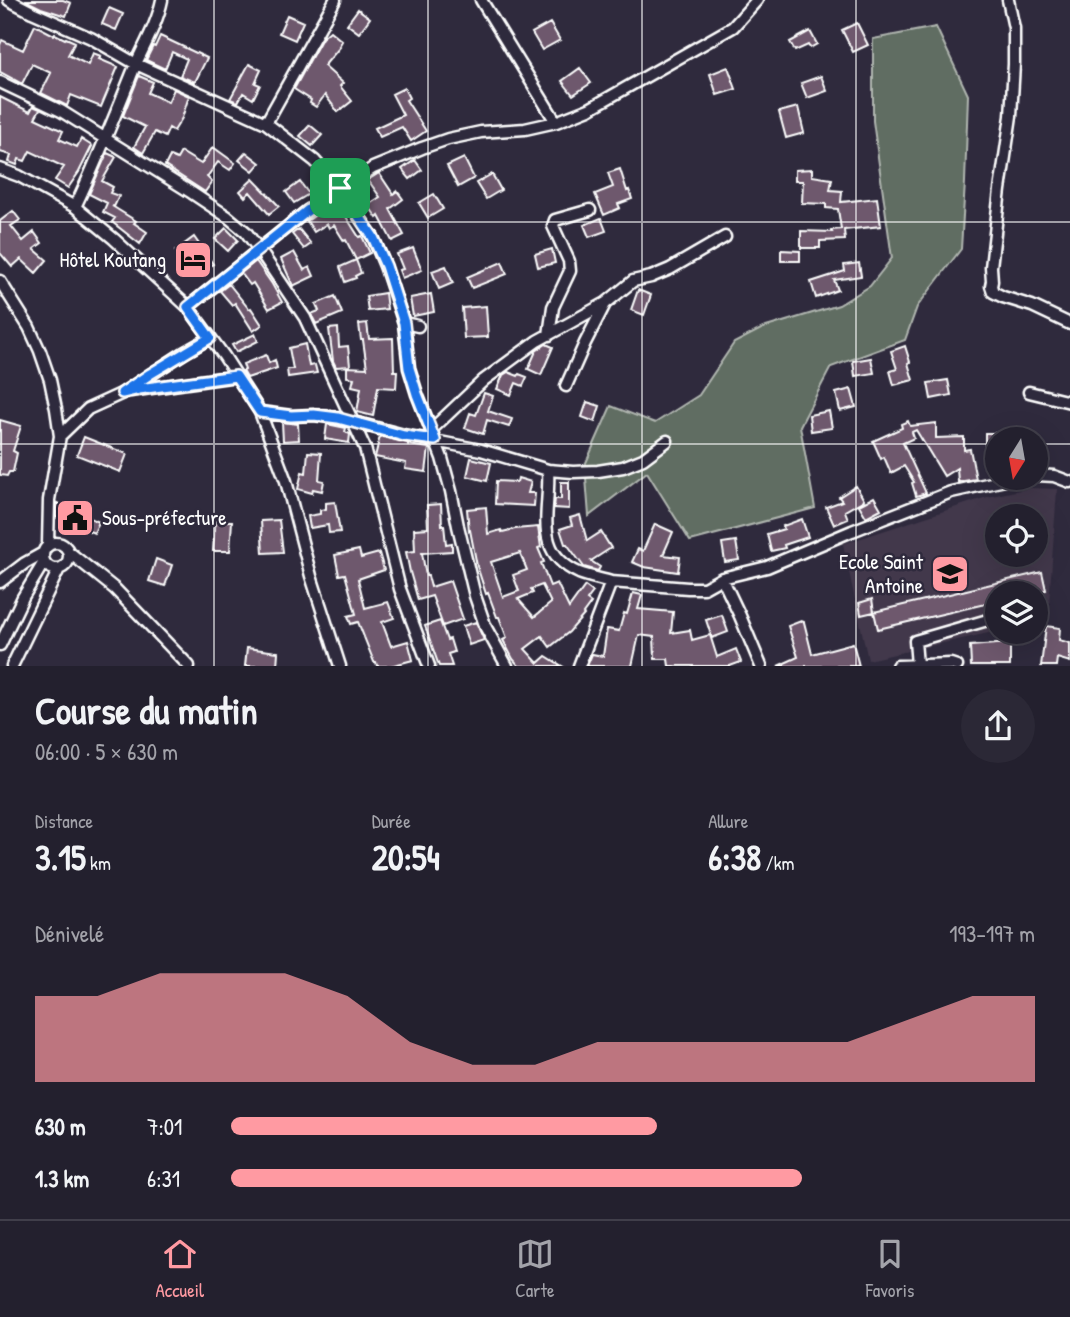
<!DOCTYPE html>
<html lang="fr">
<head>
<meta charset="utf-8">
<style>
	body { margin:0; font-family:"Patrick Hand",sans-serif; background:#2b2836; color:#f1f3f6; height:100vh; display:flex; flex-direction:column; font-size:26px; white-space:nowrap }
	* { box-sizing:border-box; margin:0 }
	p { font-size:23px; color:#a3a3aa }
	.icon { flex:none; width:38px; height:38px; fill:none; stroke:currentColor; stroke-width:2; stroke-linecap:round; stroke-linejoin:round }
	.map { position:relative; height:666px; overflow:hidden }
	.sheet { display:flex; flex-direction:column; background:#23202e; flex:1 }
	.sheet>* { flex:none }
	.needle { width:46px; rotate:191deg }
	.buttons { position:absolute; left:985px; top:427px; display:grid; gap:14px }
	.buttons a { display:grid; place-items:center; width:63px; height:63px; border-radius:50%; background:#23202e; box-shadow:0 7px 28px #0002,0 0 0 2px #403e4a; font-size:35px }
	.pin { position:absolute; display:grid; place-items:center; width:60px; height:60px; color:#fff; margin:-30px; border-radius:14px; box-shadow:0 4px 10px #0006 }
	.round { display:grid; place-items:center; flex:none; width:74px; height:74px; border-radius:37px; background:#2b2836 }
	.overview { display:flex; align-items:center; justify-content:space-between; height:119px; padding:0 35px }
	h1 { font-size:38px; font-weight:700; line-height:52px }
	.metrics { display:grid; grid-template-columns:repeat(3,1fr); gap:10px; height:119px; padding:7px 35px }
	.metrics div { display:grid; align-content:center }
	.metrics b { font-size:35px; font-weight:700 }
	.metrics small { font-size:19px; font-weight:400 }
	.metrics p { font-size:19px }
	.chart { height:196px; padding:14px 35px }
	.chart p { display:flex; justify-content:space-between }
	.chart svg { width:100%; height:126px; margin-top:7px; fill:#ff9aa2; opacity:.7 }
	ul { padding:0 35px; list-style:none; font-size:23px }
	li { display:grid; grid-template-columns:112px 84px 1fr; align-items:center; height:52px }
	li i { height:18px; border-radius:9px; background:#ff9aa2 }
	.dock { display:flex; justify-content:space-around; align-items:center; height:98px; border-top:2px solid #403e4a; background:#23202e; font-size:19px; color:#a3a3aa }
	.dock a { display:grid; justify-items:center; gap:4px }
	.dock .on { color:#ff9aa2 }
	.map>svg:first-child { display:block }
</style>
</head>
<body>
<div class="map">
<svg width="1070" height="666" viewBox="0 0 1070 666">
	<rect width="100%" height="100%" fill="#2f2a3d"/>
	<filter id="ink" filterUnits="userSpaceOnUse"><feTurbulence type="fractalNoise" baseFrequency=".0143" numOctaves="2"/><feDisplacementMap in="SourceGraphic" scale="14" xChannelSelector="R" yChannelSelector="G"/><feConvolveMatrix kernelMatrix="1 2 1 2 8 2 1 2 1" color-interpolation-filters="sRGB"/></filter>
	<g filter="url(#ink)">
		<path fill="#42384b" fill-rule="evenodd" d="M1029,488L1057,489L1048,619L1036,622V593H998L997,631L868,660L843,544L987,497ZM998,516H1036V555H998Z"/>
		<path fill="#616d62" stroke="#b0b6b0" stroke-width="2" d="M936,27L968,95L965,182L961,249L917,307L905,340L831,367L800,426L815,508L690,541L647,472L589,516L585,465L611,406L655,423L699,395L734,343L763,328L839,305L870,286L892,258L873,121V39Z"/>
		<path fill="#6e586d" stroke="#fff" stroke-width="2" fill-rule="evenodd" d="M25,0H63L71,3L66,16L41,8Z
			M109,8L123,14L116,30L102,24Z
			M358,9L370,18L359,33L347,24Z
			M287,15L303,22L295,40L279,33Z
			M550,23L560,40L542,50L532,33Z
			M857,23L868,45L853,52L842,30Z
			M35,25L54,35L55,34L65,39L66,38L75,42L68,55L88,65L93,53L101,56L99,59L118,67L101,107L71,95L67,106L41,93L51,73L32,64L22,84L0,72V45L2,40L23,50Z
			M330,31L342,41L339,46L340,47L324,66L343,83L340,86L352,101L338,112L325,95L316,107L310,103L311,100L294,89L322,38Z
			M810,31L817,44L810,48L808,45L795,51L790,42Z
			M160,36L207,58L195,82L180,76L187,59L172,52L165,69L146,60L153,46L155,47Z
			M249,64L261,70L255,83L260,85L253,99L243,93L238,102L230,99Z
			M728,67L736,89L717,95L710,74Z
			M580,68L591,83L573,95L562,81Z
			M139,76L153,82L148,93L168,102L174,89L189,96L182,118L174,131L169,128L165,137L155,132L143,153L134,147L145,127L123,116Z
			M821,76L827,91L807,98L801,83Z
			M404,88L409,98L406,100L426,131L411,141L402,127L380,137L375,128L403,115L392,94Z
			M0,97L30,112L33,106L40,109L35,118L63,131L59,139L77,147L81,139L92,146L79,172L68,188L55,180L64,167L30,151L25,161L19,159L17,165L9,162L11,155L0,152Z
			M798,107L804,133L786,138L779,112Z
			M310,125L322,135L312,146L300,136Z
			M213,147L235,163L230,170L218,162L207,177L212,182L205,192L165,166L170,156L177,159L181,152L201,164Z
			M246,152L260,163L253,171L239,160Z
			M107,153L116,157L102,181L113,187L110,193L119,196L114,207L112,206L136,221L134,223L147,232L140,244L112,222L115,218L103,212L107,203L89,194Z
			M464,158L474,178L458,187L447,166Z
			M415,160L422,170L410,179L402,169Z
			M620,169L627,191L629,190L632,199L618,204L620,208L604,215L595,194L613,187L608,173Z
			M812,169V176L832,179L830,190L842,191L841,202L877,198L881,226L844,230L845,240L820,241V248H801V231L832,232L831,230L841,229L838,209L826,208V204L802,203L803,181H795V170Z
			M379,173L393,194L397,191L403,199L390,209L404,235L392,241L379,216L377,218L368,205L380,197L368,180Z
			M492,174L501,190L486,199L476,183Z
			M253,179L279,206L269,214L250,192L245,197L240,191Z
			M300,182L309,194L294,203L286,192Z
			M434,194L443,209L428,218L419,203Z
			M336,201L359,237L362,236L370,253L356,260L346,240L344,241L334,225L329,228L327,224L314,232L307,221Z
			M13,211L20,220L11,226L23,241L34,232L42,243L34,249L47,260L36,273L21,259L12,267L0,253V221Z
			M601,218L606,231L589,237L584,225Z
			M226,228L238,240L228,251L215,239Z
			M299,229L311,244L304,249L292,234Z
			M194,237L213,264L196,278L175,251Z
			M413,248L422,270L402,278L399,270L403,269L397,254Z
			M552,249L555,263L538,267L535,254Z
			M781,250L800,251V261H781Z
			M294,252L304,270L310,267L314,276L293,286L281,259Z
			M356,260L361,273L355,276L356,278L345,282L340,267Z
			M256,261L272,284L282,302L269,309L253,283L250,285L241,273Z
			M502,262L507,274L472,288L467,277Z
			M859,263L861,276L834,280L838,290L816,298L811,282L845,271L844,265Z
			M446,266L453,283L439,289L432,271Z
			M229,284L249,309L251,308L262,325L253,331L235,303L232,305L220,291Z
			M638,290L651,295L644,315L631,310Z
			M385,293L387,309L368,311L366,296Z
			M431,294L434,312L413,316L410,298Z
			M335,296L342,313L316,324L311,314L319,311L316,304Z
			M486,306L488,337L464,338L462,308Z
			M367,323L369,339L393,338L394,371H397L396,388L378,387L373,416L357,412L361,388L352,386L354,378L347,377V367L367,368L363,340H361L359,324Z
			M338,328L339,347L348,346L350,366L336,367L333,361L329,329Z
			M255,334L258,341L236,352L232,345Z
			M305,344L309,366L315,365L317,373L288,377L287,369H293L289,348Z
			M546,344L553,347L541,375L528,369L536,351Z
			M905,346L910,362L908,363L913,380L894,385L890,371L897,369L891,351Z
			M266,355L269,363L275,360L277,368L247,378L243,371L245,370L243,364Z
			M871,358L874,373L855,376L853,361Z
			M508,372L518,376L519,374L527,377L523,386L516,383L511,395L497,389L503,375Z
			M948,380L951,395L931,399L928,383Z
			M851,389L856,407L840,411L836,393Z
			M484,393L493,396L488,411L512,419L509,427L487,420L483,434L465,428L470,413L476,415Z
			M587,402L600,406L595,422L582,417Z
			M829,411L832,428L811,431L809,415Z
			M0,420L21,426L13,451L17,453L13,472H9L7,476L0,475Z
			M908,421L910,426L936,423V438L964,437V450L970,449L976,479L958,482L957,468L944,476L916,430L912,432L914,438L903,443L926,493L916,496L912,483L914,482L904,466L891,473L884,457L881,459L873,441L902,428L901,424Z
			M282,422L298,424L299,440L283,441Z
			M327,424L346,428L345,432L350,434L349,443L325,439Z
			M985,433H998L997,452L985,451Z
			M380,436L408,443V445L429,448L426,472L405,469L406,463L375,457Z
			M84,437L127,454L120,472L77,455Z
			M308,452L321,453L319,480L324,481L322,491L313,489L312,493L298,489L302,472L306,473Z
			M471,458L491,463L487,481L467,476Z
			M518,478L531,482L528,493H535L534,506L495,504L496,481L517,482Z
			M561,482H569V509L554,508L555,499H561Z
			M856,486L864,500L845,511L848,519L834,525L826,507L842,501L839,497Z
			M874,497L881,509L866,517L859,505Z
			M335,502L340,532L329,533L328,525L310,528L308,516L320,514V510L326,509V503Z
			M57,503L99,522L94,533L56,517Z
			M441,504L442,525H444L446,544L452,543V551L422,553L426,576H428L431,587L450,581L463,619L443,626L432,596L418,600L410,572L406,552L415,551L414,529L428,528L427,505Z
			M486,507L488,534L501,530L502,532L515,529L538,527L541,547L538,548L544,562L541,563L550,586L557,583L569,608L585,586L593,592L587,600L591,603L583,614L584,615L569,632L550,647L542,636L525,649L538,663L546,656L562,666H519L513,659L503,640L507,638L499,617H497L488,593L486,594L477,566L470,530L469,531L467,509ZM520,553L527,570L513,575L519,591L503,597L491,562ZM542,585L551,603L534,617L518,599L533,593L531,589Z
			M580,515L587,541L601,532L611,548L591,561L600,567L598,571L584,567L567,544H565L560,529L572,525L570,518Z
			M802,519L808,537L784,545L785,548L771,551L767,534L784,529L783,526Z
			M279,520L283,552L263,553L261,521Z
			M215,521H232L230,551H213Z
			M655,524L673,532L663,555L680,557L678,572L644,567L632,562L638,549L643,551Z
			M736,541L739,560L725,562L722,543Z
			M359,550L361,558L379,553L384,570L358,579L365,608L388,602L394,618L382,622L391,646L408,641L413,660L390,666H377L376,662H374L358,622L351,624L348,616L356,614L345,574L339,575L335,555Z
			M156,559L172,565L165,586L149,581Z
			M1042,572L1046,590L1031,593H998V601L878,629L874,612Z
			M633,593L642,595L638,609L673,612L671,633L690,630L692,640L710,635L717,657L736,649L741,662L730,666H669L668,659H655L654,637L639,635L632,666H587L592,654L603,656L607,629L619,631L624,613L627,614Z
			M872,599L874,612L861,615L859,603Z
			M722,615L728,632L712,638L706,620Z
			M440,621L447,640L450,639L454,652L448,654L452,666H439L425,626Z
			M801,621L804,622L812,654L853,643L859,666H778L798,657L788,626Z
			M476,622L484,640L469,645L463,626Z
			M1046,626L1060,628L1059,640L1070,643V662L1057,658L1056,666H1041Z
			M1010,643V666H971L970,646Z
			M247,648L278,652L277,666H245Z"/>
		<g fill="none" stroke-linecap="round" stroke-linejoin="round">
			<defs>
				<path id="street" d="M9,0L32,12L91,38L136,64L266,123L315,161L340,189L373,237L385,266L404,323L409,368L417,394L442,458L451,491L458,526L475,596L486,628L507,666
					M481,0L556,122
					M1008,0L1014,28V64L1011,116L1000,190L991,267L992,281L991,286L993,292L1003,297L1032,306L1070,324
					M0,82L61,111L192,193L228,217L246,232L260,251L305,318L365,448L400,589L429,666
					M266,123L335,0
					M0,169L19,176L75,207L114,239L188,307L224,356L260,412L286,481L311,576L340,666
					M75,207C97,161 116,113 135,66C145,44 157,24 162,0
					M0,281L29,327L40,351L50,380L56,409L60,436L49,500L48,545
					M188,307L307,211L373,168L422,148L448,139L481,132L525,129L556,122L589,109L733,27L757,0
					M404,323L418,326
					M549,335L553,307L570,271L569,261L553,226L555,220L590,210
					M566,386L585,343L605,304
					M130,391L236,376
					M1029,392L1070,402
					M260,412L291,416L314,415L338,418L404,435L481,450L548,470L573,472L598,471L623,467L643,459L667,441
					M431,430L484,380L537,341L606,303L633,281L651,277L670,269L725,237
					M60,436L88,409L123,393L185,352L210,338
					M548,470C551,510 531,551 579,573C589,577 601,579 611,582
					M1036,475L1054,476L1070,482
					M43 556a13 13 0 1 1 26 0a13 13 0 1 1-26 0Z
					M70,553L115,589L189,666
					M722,578L740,616L761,666
					M0,582L25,563L43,553
					M0,645L23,597L44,562
					M917,665L915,641L998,617
					M12,666L59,569
					M579,666L611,582L688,588H704L722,578L767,567L852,531L951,492L1014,478
					M897,666L951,664L957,666"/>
			</defs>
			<use href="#street" stroke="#fff" stroke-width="15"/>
			<use href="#street" stroke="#2f2a3d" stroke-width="10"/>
		</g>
	</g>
	<g fill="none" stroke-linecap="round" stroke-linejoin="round" filter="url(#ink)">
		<defs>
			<path id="route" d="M340,188L373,237L386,266L404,323L409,368L417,394L435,440L404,436L338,418L314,415L291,416L260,412L236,376L139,389L122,393L150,374L210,338L188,307L307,211Z"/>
		</defs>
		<use href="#route" stroke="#fff" stroke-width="14"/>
		<use href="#route" stroke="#1a73e8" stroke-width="9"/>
	</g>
	<path fill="none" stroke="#fff" stroke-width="2" stroke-opacity="0.55" d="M214,0V666M428,0V666M642,0V666M856,0V666M0,222H1070M0,444H998M1036,444H1070"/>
	<defs>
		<symbol id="hotel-square" viewBox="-11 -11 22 22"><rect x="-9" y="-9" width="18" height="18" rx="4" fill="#ff9aa2" stroke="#2f2a3d"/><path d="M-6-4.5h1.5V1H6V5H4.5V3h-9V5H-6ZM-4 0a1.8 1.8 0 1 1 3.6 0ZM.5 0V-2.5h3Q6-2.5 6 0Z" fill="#111"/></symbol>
		<symbol id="civic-square" viewBox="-11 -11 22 22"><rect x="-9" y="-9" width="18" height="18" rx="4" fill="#ff9aa2" stroke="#2f2a3d"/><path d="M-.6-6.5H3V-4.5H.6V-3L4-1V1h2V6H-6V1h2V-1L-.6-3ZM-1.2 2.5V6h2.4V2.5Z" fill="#111"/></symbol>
		<symbol id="school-square" viewBox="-11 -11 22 22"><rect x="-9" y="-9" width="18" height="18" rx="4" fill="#ff9aa2" stroke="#2f2a3d"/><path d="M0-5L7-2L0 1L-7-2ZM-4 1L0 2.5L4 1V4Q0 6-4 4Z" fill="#111"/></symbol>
	</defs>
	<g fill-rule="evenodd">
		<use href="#hotel-square" x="171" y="238" width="44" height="44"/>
		<use href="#civic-square" x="53" y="496" width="44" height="44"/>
		<use href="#school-square" x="928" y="552" width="44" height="44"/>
	</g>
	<g text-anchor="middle" stroke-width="5" stroke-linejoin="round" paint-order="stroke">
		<g font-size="21" fill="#fff" stroke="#2f2a3d" text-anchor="end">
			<text x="166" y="267">Hôtel Koutang</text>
			<text x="102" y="525" text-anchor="start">Sous-préfecture</text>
			<text x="923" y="569">Ecole Saint<tspan x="923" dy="24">Antoine</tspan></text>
		</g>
	</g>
</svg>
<div class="buttons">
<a><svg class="needle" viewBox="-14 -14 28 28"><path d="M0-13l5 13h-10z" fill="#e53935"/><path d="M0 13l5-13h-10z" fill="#a3a3aa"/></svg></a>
<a><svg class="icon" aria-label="locate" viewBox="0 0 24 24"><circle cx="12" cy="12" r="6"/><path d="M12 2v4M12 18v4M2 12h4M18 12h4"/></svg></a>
<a><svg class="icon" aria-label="layers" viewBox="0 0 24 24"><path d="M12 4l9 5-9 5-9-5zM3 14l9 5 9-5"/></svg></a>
</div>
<div class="pin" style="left:340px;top:188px;background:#1e9e55"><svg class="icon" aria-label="arrive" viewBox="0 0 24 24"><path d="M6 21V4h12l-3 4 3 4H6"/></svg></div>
</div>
<section class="sheet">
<div class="overview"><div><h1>Course du matin</h1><p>06:00 · 5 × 630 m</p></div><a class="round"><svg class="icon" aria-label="share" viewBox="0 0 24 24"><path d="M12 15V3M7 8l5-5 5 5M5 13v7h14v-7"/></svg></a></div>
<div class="metrics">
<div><p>Distance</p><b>3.15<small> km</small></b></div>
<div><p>Durée</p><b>20:54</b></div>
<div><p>Allure</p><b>6:38<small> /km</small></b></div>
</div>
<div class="chart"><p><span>Dénivelé</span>193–197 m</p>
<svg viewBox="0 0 160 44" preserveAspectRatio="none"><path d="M0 44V14L10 14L20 6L30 6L40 6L50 14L60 30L70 38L80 38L90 30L100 30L110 30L120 30L130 30L140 22L150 14L160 14V44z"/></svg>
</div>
<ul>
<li><b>630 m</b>7:01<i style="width:53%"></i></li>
<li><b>1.3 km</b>6:31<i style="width:71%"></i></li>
</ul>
</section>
<nav class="dock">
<a class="on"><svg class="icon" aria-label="home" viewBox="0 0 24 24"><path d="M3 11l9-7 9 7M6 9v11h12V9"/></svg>Accueil</a>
<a><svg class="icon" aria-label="map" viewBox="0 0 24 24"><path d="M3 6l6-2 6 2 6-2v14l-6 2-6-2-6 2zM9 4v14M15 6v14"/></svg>Carte</a>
<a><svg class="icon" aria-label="saved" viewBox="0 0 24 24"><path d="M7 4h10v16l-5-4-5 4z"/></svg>Favoris</a>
</nav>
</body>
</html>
